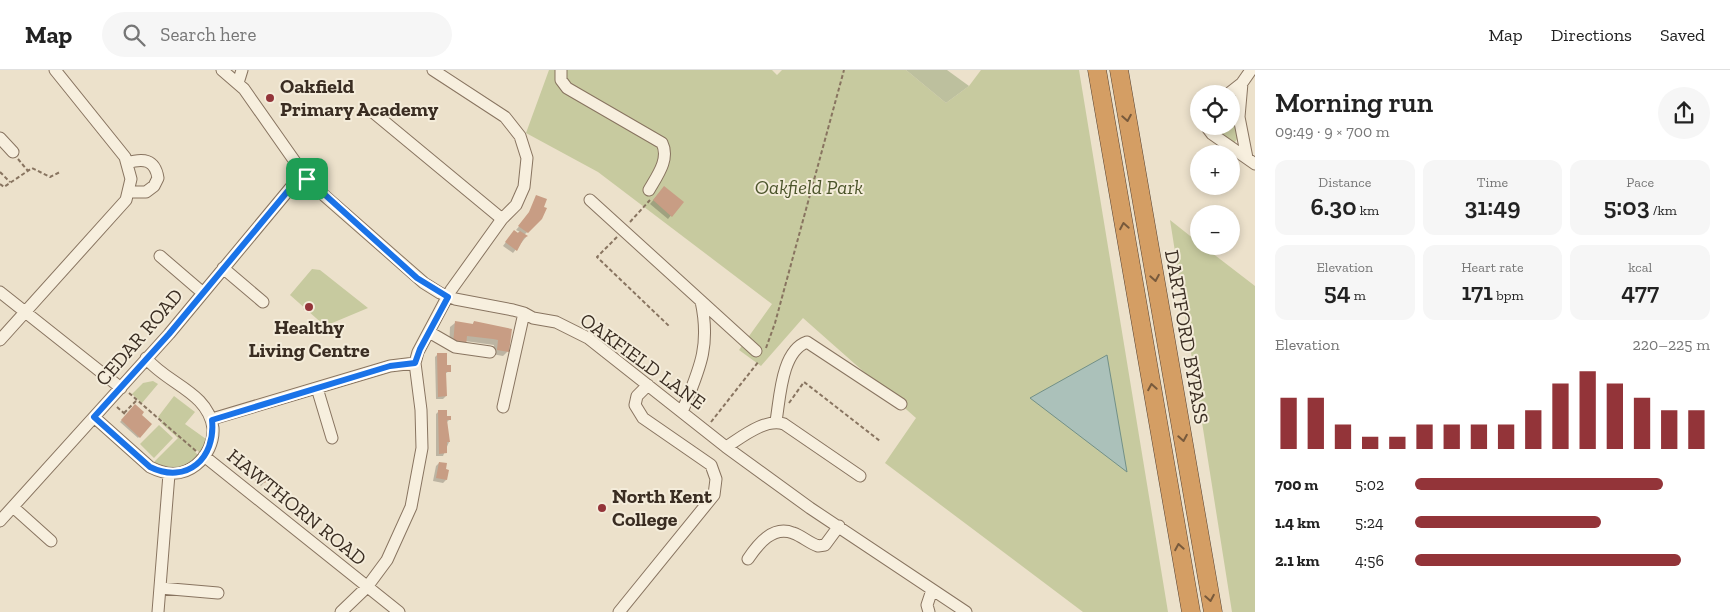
<!DOCTYPE html>
<html lang="en">
<head>
<meta charset="utf-8">
<style>
	body { margin:0; font-family:"Zilla Slab",serif; background:#f6f6f6; color:#222; height:100vh; display:flex; flex-direction:column; font-size:19px; white-space:nowrap }
	* { box-sizing:border-box; margin:0 }
	p { font-size:16px; color:#767676 }
	.icon { flex:none; width:28px; height:28px; fill:none; stroke:currentColor; stroke-width:2; stroke-linecap:round; stroke-linejoin:round }
	.map { position:relative; flex:1; overflow:hidden }
	.side { display:flex; flex-direction:column; background:#fff; width:475px }
	.side>* { flex:none }
	.buttons { position:absolute; left:1190px; top:15px; display:grid; gap:10px }
	.buttons a { display:grid; place-items:center; width:50px; height:50px; border-radius:50%; background:#fff; box-shadow:0 2px 8px #0003; font-size:25px }
	.pin { position:absolute; display:grid; place-items:center; width:42px; height:42px; color:#fff; margin:-21px; border-radius:10px; box-shadow:0 2px 8px #0006 }
	.round { display:grid; place-items:center; flex:none; width:52px; height:52px; border-radius:26px; background:#f6f6f6 }
	.summary { display:flex; align-items:center; justify-content:space-between; height:85px; padding:0 20px }
	h1 { font-size:28px; font-weight:600; line-height:38px }
	.figures { display:grid; grid-template-columns:repeat(3,1fr); gap:8px; height:85px; padding:5px 20px }
	.figures div { display:grid; align-content:center; border-radius:12px; background:#f6f6f6; text-align:center }
	.figures b { font-size:25px; font-weight:600 }
	.figures small { font-size:14px; font-weight:400 }
	.figures p { font-size:14px }
	.chart { height:140px; padding:10px 20px }
	.chart p { display:flex; justify-content:space-between }
	.chart svg { width:100%; height:90px; margin-top:5px; stroke:#933439; stroke-width:6 }
	ul { padding:0 20px; list-style:none; font-size:16px }
	li { display:grid; grid-template-columns:80px 60px 1fr; align-items:center; height:38px }
	li i { height:12px; border-radius:6px; background:#933439 }
	header { display:flex; align-items:center; gap:30px; box-sizing:border-box; height:70px; padding:0 25px; background:#fff; border-bottom:1px solid #e0e0e0 }
	header strong { font-size:24px }
	nav { display:flex; gap:28px; margin-inline-start:auto; font-size:18px }
	.search { width:350px; height:45px; background:#f6f6f6; display:flex; align-items:center; gap:12px; box-sizing:border-box; padding:0 18px; border-radius:28px; color:#767676; font-size:19px }
	main { display:flex; flex:1; min-height:0 }
	.map>svg:first-child { display:block }
</style>
</head>
<body>
<header>
<strong>Map</strong>
<div class="search"><svg class="icon" aria-label="search" viewBox="0 0 24 24"><circle cx="10" cy="10" r="6"/><path d="M15 15l6 6"/></svg>Search here</div>
<nav><a>Map</a><a>Directions</a><a>Saved</a></nav>
</header>
<main>
<div class="map">
<svg width="1255" height="542" viewBox="0 0 1255 542">
	<rect width="100%" height="100%" fill="#ece1cb"/>
	<path fill="#c7ca9f" d="M549,0H772L777,5L782,0H906L946,33L969,16L981,0H1079L1168,542H1083L885,393L916,348L803,248L761,296L739,280L772,234L598,102L526,63Z
		M1231,30L1235,33L1238,68L1234,73L1210,56H1231Z
		M1170,150L1199,173V176H1203L1255,216V542H1232Z
		M312,199L320,200L368,238L325,256L290,225Z
		M153,311L158,314L142,333L132,324L143,313Z
		M174,326L195,342L185,354L206,369L201,384L197,380L195,382L199,386C185,400 171,399 153,393L178,368L161,353L163,351L158,347Z
		M159,355L173,368L154,388L140,374Z"/>
	<path fill="#bdc09e" d="M906,0H947L969,16L946,33Z"/>
	<path fill="#abc1ba" stroke="#729087" d="M1107,285L1127,402L1030,328Z"/>
	<path fill="#0003" d="M661,121L682,132L668,149L650,134Z
		M537,127L541,149L524,165L526,167L513,183L503,176L511,165L520,162L516,160L527,147Z
		M307,233L313,238L308,243L303,239Z
		M474,252L511,260L508,281L503,286L492,284L494,275L465,271L449,279L450,257L455,253L472,255Z
		M438,284L449,301L445,304L446,326L443,329H436L435,287Z
		M135,336L140,345L150,354L138,368L120,352Z
		M439,341L449,350L446,353L449,372L443,386H436V344Z
		M439,393L446,410L443,413L433,411L436,396Z
		M260,404L269,407L261,416L255,410Z"/>
	<path fill="#c89d84" d="M664,116L684,132L672,147L653,130Z
		M536,125L547,129L544,137L547,138L542,149L528,163L518,156L529,142Z
		M514,160L518,163L520,161L528,166L524,168L517,181L505,172Z
		M304.5 237a4.5 4.5 0 1 1 9 0a4.5 4.5 0 1 1-9 0Z
		M455,251L473,254L474,251L512,259L509,282L497,280L498,270L493,269L467,266L466,276L453,274Z
		M437,283H447V295H451V302H446L447,326L438,327Z
		M135,334L144,342L142,345L152,354L140,368L121,350Z
		M438,340H447V346H451V350H447L450,372H447V383L439,384Z
		M439,392L447,393L446,399L449,400L447,410L436,408Z
		M262,399L271,406L265,413L257,407Z"/>
	<g fill="none" stroke-linecap="round" stroke-linejoin="round">
		<defs>
			<path id="minor" d="M222,0L244,19L310,113L424,213L440,223L455,229L513,240L524,243L533,248L556,252L588,268L726,377L810,438L966,542
				M561,0V10L567,18L662,73C670,89 657,106 649,120
				M238,13L242,0
				M1228,24L1242,13
				M374,43L502,149
				M1206,56L1212,64L1255,94
				M0,68L13,82
				M1247,88L1239,47L1242,13L1251,0
				M127,93C143,88 155,89 158,108L154,116L146,122H128
				M590,130L756,281
				M160,186L203,223
				M223,198L263,232
				M0,222L121,318
				M429,262L455,277L490,282
				M0,270L126,130L131,109L125,87L55,0
				M317,318L332,368
				M503,337L524,243
				M682,342C699,300 711,277 701,231
				M94,347L150,397C166,405 181,407 196,395C207,386 214,372 213,358C208,322 167,314 146,288
				M212,349L390,296L415,293
				M776,351C780,329 781,281 807,272L901,334
				M726,377C742,367 765,348 784,354L860,406
				M204,386L399,542
				M13,437L51,471
				M0,451L169,264L302,104
				M748,489C758,474 773,455 793,463C802,466 809,473 818,476L825,475L839,456
				M160,518L218,523
				M158,542L169,404
				M341,542L367,517L387,490L411,437L422,378L421,340L415,293L418,282L451,220L502,149L516,135L524,117L527,88L520,66L505,47L433,0
				M619,542L714,425L716,409L711,395L643,348L635,335L637,326L648,315
				M929,542L927,535L932,520"/>
			<path id="highway" d="M1097,0L1191,542
				M1119,0L1213,542"/>
		</defs>
		<use href="#minor" stroke="#887460" stroke-width="13"/>
		<use href="#highway" stroke="#574334" stroke-width="19"/>
		<path stroke="#887460" stroke-width="2" stroke-dasharray="4 2.5" stroke-linecap="butt" d="M18,89L28,101
			M0,102L10,112
			M0,114L4,117L32,98L50,107L60,102
			M630,152L650,130
			M617,167L597,187L669,256
			M766,278L775,253L844,0
			M129,323L196,381
			M789,333L804,312L880,371
			M117,337L126,345
			M124,343L136,331
			M711,352L759,291"/>
		<use href="#minor" stroke="#f7efde" stroke-width="11"/>
		<use href="#highway" stroke="#d49e64" stroke-width="18"/>
	</g>
	<defs><path id="oneway-chevron" d="M-2-3.5L2.5 0L-2 3.5" fill="none" stroke-width="1.6" stroke-linecap="round" stroke-linejoin="round" transform="scale(1.25)"/></defs>
	<g stroke="#785a3c">
		<use href="#oneway-chevron" transform="translate(1127 48) rotate(80)"/>
		<use href="#oneway-chevron" transform="translate(1124 156) rotate(-100)"/>
		<use href="#oneway-chevron" transform="translate(1155 208) rotate(80)"/>
		<use href="#oneway-chevron" transform="translate(1152 317) rotate(-100)"/>
		<use href="#oneway-chevron" transform="translate(1183 368) rotate(80)"/>
		<use href="#oneway-chevron" transform="translate(1179 477) rotate(-100)"/>
		<use href="#oneway-chevron" transform="translate(1210 528) rotate(80)"/>
	</g>
	<g fill="none" stroke-linecap="round" stroke-linejoin="round">
		<defs>
			<path id="route" d="M302,104L417,208L448,227L420,279L415,293L390,296L212,350C216,388 187,415 150,397L94,347L169,264Z"/>
		</defs>
		<use href="#route" stroke="#fff" stroke-width="10"/>
		<use href="#route" stroke="#1a73e8" stroke-width="6"/>
	</g>
	<g fill="#933439" stroke="#f4ecda" stroke-width="2">
		<circle cx="270" cy="28" r="5"/>
		<circle cx="309" cy="237" r="5"/>
		<circle cx="602" cy="438" r="5"/>
	</g>
	<g text-anchor="middle" stroke-width="4" stroke-linejoin="round" paint-order="stroke">
		<g font-size="20" font-weight="bold" fill="#3a2d22" stroke="#f4ecda" text-anchor="start">
			<text x="280" y="23">Oakfield<tspan x="280" dy="23">Primary Academy</tspan></text>
			<text x="309" y="264" text-anchor="middle">Healthy<tspan x="309" dy="23">Living Centre</tspan></text>
			<text x="612" y="433">North Kent<tspan x="612" dy="23">College</tspan></text>
		</g>
		<g font-size="20" font-style="italic" fill="#4c552b" stroke="#f4ecda">
			<text x="809" y="124">Oakfield Park</text>
		</g>
		<g font-size="20" fill="#3a2d22" stroke="#f4ecda">
			<text transform="translate(139 267) rotate(-49)" y="7">CEDAR ROAD</text>
			<text transform="translate(1187 267) rotate(80)" y="7">DARTFORD BYPASS</text>
			<text transform="translate(643 291) rotate(36)" y="7">OAKFIELD LANE</text>
			<text transform="translate(297 437) rotate(39)" y="7">HAWTHORN ROAD</text>
		</g>
	</g>
</svg>
<div class="buttons">
<a><svg class="icon" aria-label="locate" viewBox="0 0 24 24"><circle cx="12" cy="12" r="6"/><path d="M12 2v4M12 18v4M2 12h4M18 12h4"/></svg></a>
<a>+</a>
<a>−</a>
</div>
<div class="pin" style="left:307px;top:109px;background:#1e9e55"><svg class="icon" aria-label="arrive" viewBox="0 0 24 24"><path d="M6 21V4h12l-3 4 3 4H6"/></svg></div>
</div>
<section class="side">
<div class="summary"><div><h1>Morning run</h1><p>09:49 · 9 × 700 m</p></div><a class="round"><svg class="icon" aria-label="share" viewBox="0 0 24 24"><path d="M12 15V3M7 8l5-5 5 5M5 13v7h14v-7"/></svg></a></div>
<div class="figures">
<div><p>Distance</p><b>6.30<small> km</small></b></div>
<div><p>Time</p><b>31:49</b></div>
<div><p>Pace</p><b>5:03<small> /km</small></b></div>
</div>
<div class="figures">
<div><p>Elevation</p><b>54<small> m</small></b></div>
<div><p>Heart rate</p><b>171<small> bpm</small></b></div>
<div><p>kcal</p><b>477</b></div>
</div>
<div class="chart"><p><span>Elevation</span>220–225 m</p>
<svg viewBox="0 0 160 44" preserveAspectRatio="none"><path d="M5 44V19M15 44V19M25 44V32M35 44V38M45 44V38M55 44V32M65 44V32M75 44V32M85 44V32M95 44V25M105 44V12M115 44V6M125 44V12M135 44V19M145 44V25M155 44V25"/></svg>
</div>
<ul>
<li><b>700 m</b>5:02<i style="width:84%"></i></li>
<li><b>1.4 km</b>5:24<i style="width:63%"></i></li>
<li><b>2.1 km</b>4:56<i style="width:90%"></i></li>
</ul>
</section>
</main>
</body>
</html>
